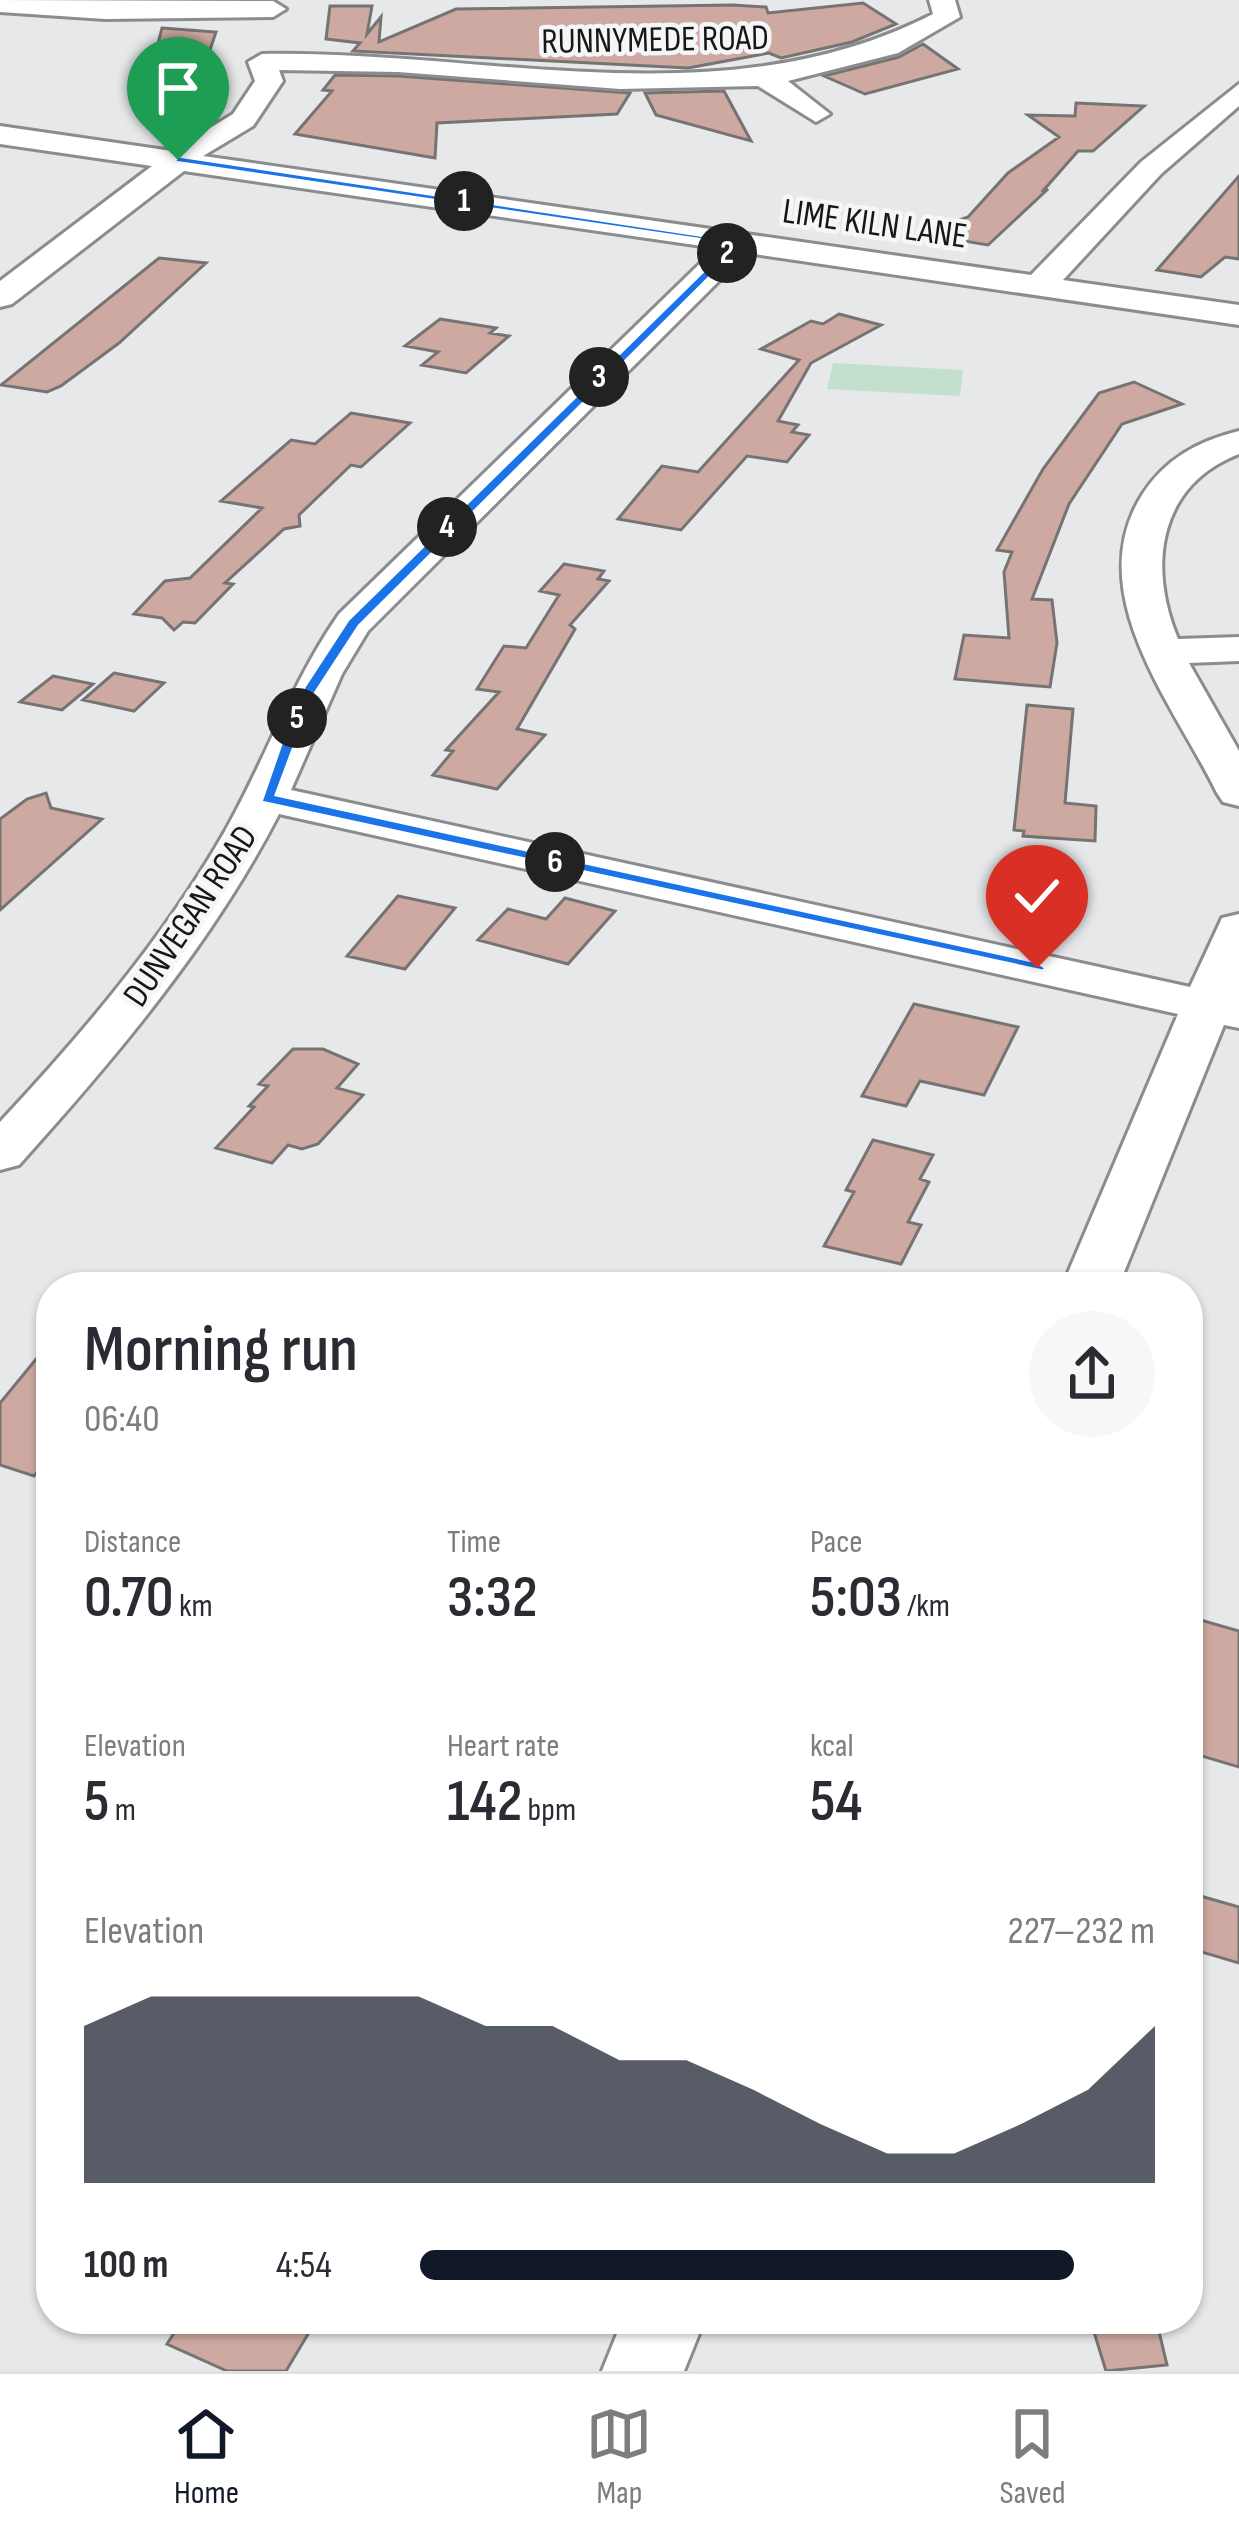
<!DOCTYPE html>
<html lang="en">
<head>
<meta charset="utf-8">
<style>
	body { margin:0; font-family:"Sofia Sans Condensed",sans-serif; background:#f7f7f7; color:#2b2b33; height:100vh; display:flex; flex-direction:column; font-size:45px; white-space:nowrap }
	* { box-sizing:border-box; margin:0 }
	p { font-size:39px; color:#7c7c81 }
	.icon { flex:none; width:66px; height:66px; fill:none; stroke:currentColor; stroke-width:2; stroke-linecap:round; stroke-linejoin:round }
	.map { position:relative; flex:1; overflow:hidden }
	.sheet { position:absolute; left:36px; top:1272px; width:1167px; height:1062px; display:flex; flex-direction:column; background:#fff; border-radius:48px; box-shadow:0 3px 9px #0004 }
	.sheet>* { flex:none }
	.pin { position:absolute; display:grid; place-items:center; width:102px; height:102px; color:#fff; margin:-123px -51px; border-radius:50% 50% 50% 0; rotate:-45deg; box-shadow:0 0 12px #0007 }
	.pin .icon { rotate:45deg }
	.km { position:absolute; width:60px; height:60px; margin:-30px; border-radius:50%; background:#222; color:#fff; font-size:33px; line-height:60px; text-align:center }
	.round { display:grid; place-items:center; flex:none; width:126px; height:126px; border-radius:63px; background:#f7f7f7 }
	.headline { display:flex; align-items:center; justify-content:space-between; height:204px; padding:0 48px }
	h1 { font-size:66px; font-weight:600; line-height:90px }
	.figures { display:grid; grid-template-columns:repeat(3,1fr); gap:18px; height:204px; padding:12px 48px }
	.figures div { display:grid; align-content:center }
	.figures b { font-size:60px; font-weight:600 }
	.figures small { font-size:33px; font-weight:400 }
	.figures p { font-size:33px }
	.chart { height:336px; padding:24px 48px }
	.chart p { display:flex; justify-content:space-between }
	.chart svg { width:100%; height:216px; margin-top:12px; fill:#111827; opacity:.7 }
	ul { padding:0 48px; list-style:none; font-size:39px }
	li { display:grid; grid-template-columns:192px 144px 1fr; align-items:center; height:90px }
	li i { height:30px; border-radius:15px; background:#111827 }
	.dock { display:flex; justify-content:space-around; align-items:center; height:168px; border-top:3px solid #e1e1e2; background:#fff; font-size:33px; color:#7c7c81 }
	.dock a { display:grid; justify-items:center; gap:6px }
	.dock .selected { color:#111827 }
	.map>svg:first-child { display:block }
</style>
</head>
<body>
<div class="map">
<svg width="1239" height="2371" viewBox="0 0 1239 2371">
	<rect width="100%" height="100%" fill="#e7e8ea"/>
	<path fill="#c3dfce" d="M833,363L963,370L960,396L827,389Z"/>
	<path fill="#cea9a1" stroke="#757473" stroke-width="3" d="M863,3L896,24L852,42L781,58L769,53L688,68L353,51L360,43L326,39L330,6H372L367,34L381,17L379,42L456,9L733,5L766,7L768,13Z
		M162,28L216,32L202,73L168,105L143,103Z
		M923,44L958,69L865,94L824,76L899,57Z
		M335,75L398,76L630,93L617,114L437,123L435,158L295,134L332,91L323,90Z
		M724,91L751,141L656,115L645,93Z
		M1076,103L1144,106L1093,151H1078L1042,192L1048,189L988,245L921,234L968,217L1008,173L1059,137L1028,115L1075,116Z
		M1239,176V259L1225,257L1201,277L1157,270Z
		M159,258L206,263L119,343L61,386L47,392L1,385Z
		M839,314L881,325L811,363L778,421L798,425L792,432L809,435L787,462L747,456L681,530L618,519L662,466L698,472L799,360L761,349L811,321L823,324Z
		M440,319L496,328L490,333L509,336L466,373L422,365L438,352L405,346Z
		M1134,382L1182,404L1122,424L1069,504L1032,599L1052,600L1057,643L1050,687L955,679L964,635L1009,638L1004,572L1012,552L997,550L1043,469L1099,393Z
		M351,413L410,423L361,467L351,465L299,515L300,526L284,529L225,583L233,584L195,623L183,622L174,630L162,618L134,614L165,581L190,578L262,508L221,501L291,440L315,444Z
		M564,564L604,571L598,579L609,581L570,625L575,629L517,729L545,735L497,789L433,775L453,751L446,750L499,692L477,689L504,646L526,648L559,595L540,591Z
		M114,673L164,683L134,711L83,700Z
		M53,676L93,684L62,710L20,702Z
		M1027,705L1073,709L1065,803L1096,806L1095,841L1023,836L1024,831L1014,830Z
		M46,793L51,808L102,819L0,910V819L27,799Z
		M398,896L455,908L405,969L347,956Z
		M565,898L615,911L568,964L478,940L508,909L546,919Z
		M914,1004L1018,1027L984,1095L920,1081L906,1106L862,1096Z
		M293,1049H323L358,1064L337,1088L363,1095L318,1144L302,1149L288,1145L272,1163L216,1148L254,1107L249,1106L268,1086L259,1084Z
		M873,1140L933,1155L920,1179L929,1182L908,1222L921,1225L901,1264L824,1246L854,1192L846,1190Z
		M51,1341V1454L34,1476L0,1465V1403Z
		M1197,1619L1239,1631V1767L1188,1752V1645Z
		M1197,1895L1239,1907V1963L1188,1948Z
		M183,2319H317L286,2371H227L167,2344Z
		M1090,2319H1156L1167,2365L1106,2371Z"/>
	<g fill="none" stroke-linecap="round" stroke-linejoin="round">
		<defs>
			<path id="minor" d="M0,0L273,1L286,9L273,17L105,19L0,12Z
				M929,0H955L960,17L898,53L788,81L830,114L816,122L758,86L620,89L398,72L279,70L283,81L253,126L203,156L1031,275L1141,162L1239,84V106L1161,174L1063,280L1239,305V325L747,253L368,631L342,674L291,790L1190,987L1222,918L1239,914V1028L1224,1025L1118,1287H1062L1178,1014L279,814C212,944 116,1057 19,1165L0,1170V1122C83,1033 163,939 224,833C265,761 291,683 339,614L716,248L184,171L12,304L0,307V281L152,166L0,144V126L172,151L233,114L255,81L248,62L262,54C487,50 725,121 933,14Z
				M1239,431V454C1159,485 1147,565 1178,639L1239,637V661L1189,663L1239,751V806L1223,802L1217,793C1175,706 1080,594 1142,495C1165,459 1198,441 1239,431Z
				M623,2319H705L684,2371H602Z"/>
		</defs>
		<use href="#minor" stroke="#8b8c8d" stroke-width="6"/>
		<use href="#minor" fill="#fff" fill-rule="evenodd"/>
	</g>
	<path fill="#1a73e8" stroke="#fff" stroke-width="3" d="M178,156L745,242L359,626L312,698L276,795L1037,962L1046,968L1043,971L261,802L297,698L348,620L731,244L174,162Z"/>
	<g text-anchor="middle" stroke-width="9" stroke-linejoin="round" paint-order="stroke">
		<g font-size="36" fill="#161717" stroke="#f4f6f7">
			<text transform="translate(655 38) rotate(-1)" y="13">RUNNYMEDE ROAD</text>
			<text transform="translate(875 222) rotate(8)" y="13">LIME KILN LANE</text>
			<text transform="translate(189 915) rotate(-56)" y="13">DUNVEGAN ROAD</text>
		</g>
	</g>
</svg>
<div class="pin" style="left:178px;top:160px;background:#1e9e55"><svg class="icon" aria-label="arrive" viewBox="0 0 24 24"><path d="M6 21V4h12l-3 4 3 4H6"/></svg></div>
<div class="pin" style="left:1037px;top:968px;background:#d93025"><svg class="icon" aria-label="check" viewBox="0 0 24 24"><path d="M5 12l5 5 9-10"/></svg></div>
<b class="km" style="left:464px;top:201px">1</b>
<b class="km" style="left:727px;top:253px">2</b>
<b class="km" style="left:599px;top:377px">3</b>
<b class="km" style="left:447px;top:527px">4</b>
<b class="km" style="left:297px;top:718px">5</b>
<b class="km" style="left:555px;top:862px">6</b>
<section class="sheet">
<div class="headline"><div><h1>Morning run</h1><p>06:40</p></div><a class="round"><svg class="icon" aria-label="share" viewBox="0 0 24 24"><path d="M12 15V3M7 8l5-5 5 5M5 13v7h14v-7"/></svg></a></div>
<div class="figures">
<div><p>Distance</p><b>0.70<small> km</small></b></div>
<div><p>Time</p><b>3:32</b></div>
<div><p>Pace</p><b>5:03<small> /km</small></b></div>
</div>
<div class="figures">
<div><p>Elevation</p><b>5<small> m</small></b></div>
<div><p>Heart rate</p><b>142<small> bpm</small></b></div>
<div><p>kcal</p><b>54</b></div>
</div>
<div class="chart"><p><span>Elevation</span>227–232 m</p>
<svg viewBox="0 0 160 44" preserveAspectRatio="none"><path d="M0 44V12L10 6L20 6L30 6L40 6L50 6L60 12L70 12L80 19L90 19L100 25L110 32L120 38L130 38L140 32L150 25L160 12V44z"/></svg>
</div>
<ul>
<li><b>100 m</b>4:54<i style="width:89%"></i></li>
</ul>
</section>
</div>
<nav class="dock">
<a class="selected"><svg class="icon" aria-label="home" viewBox="0 0 24 24"><path d="M3 11l9-7 9 7M6 9v11h12V9"/></svg>Home</a>
<a><svg class="icon" aria-label="map" viewBox="0 0 24 24"><path d="M3 6l6-2 6 2 6-2v14l-6 2-6-2-6 2zM9 4v14M15 6v14"/></svg>Map</a>
<a><svg class="icon" aria-label="saved" viewBox="0 0 24 24"><path d="M7 4h10v16l-5-4-5 4z"/></svg>Saved</a>
</nav>
</body>
</html>
